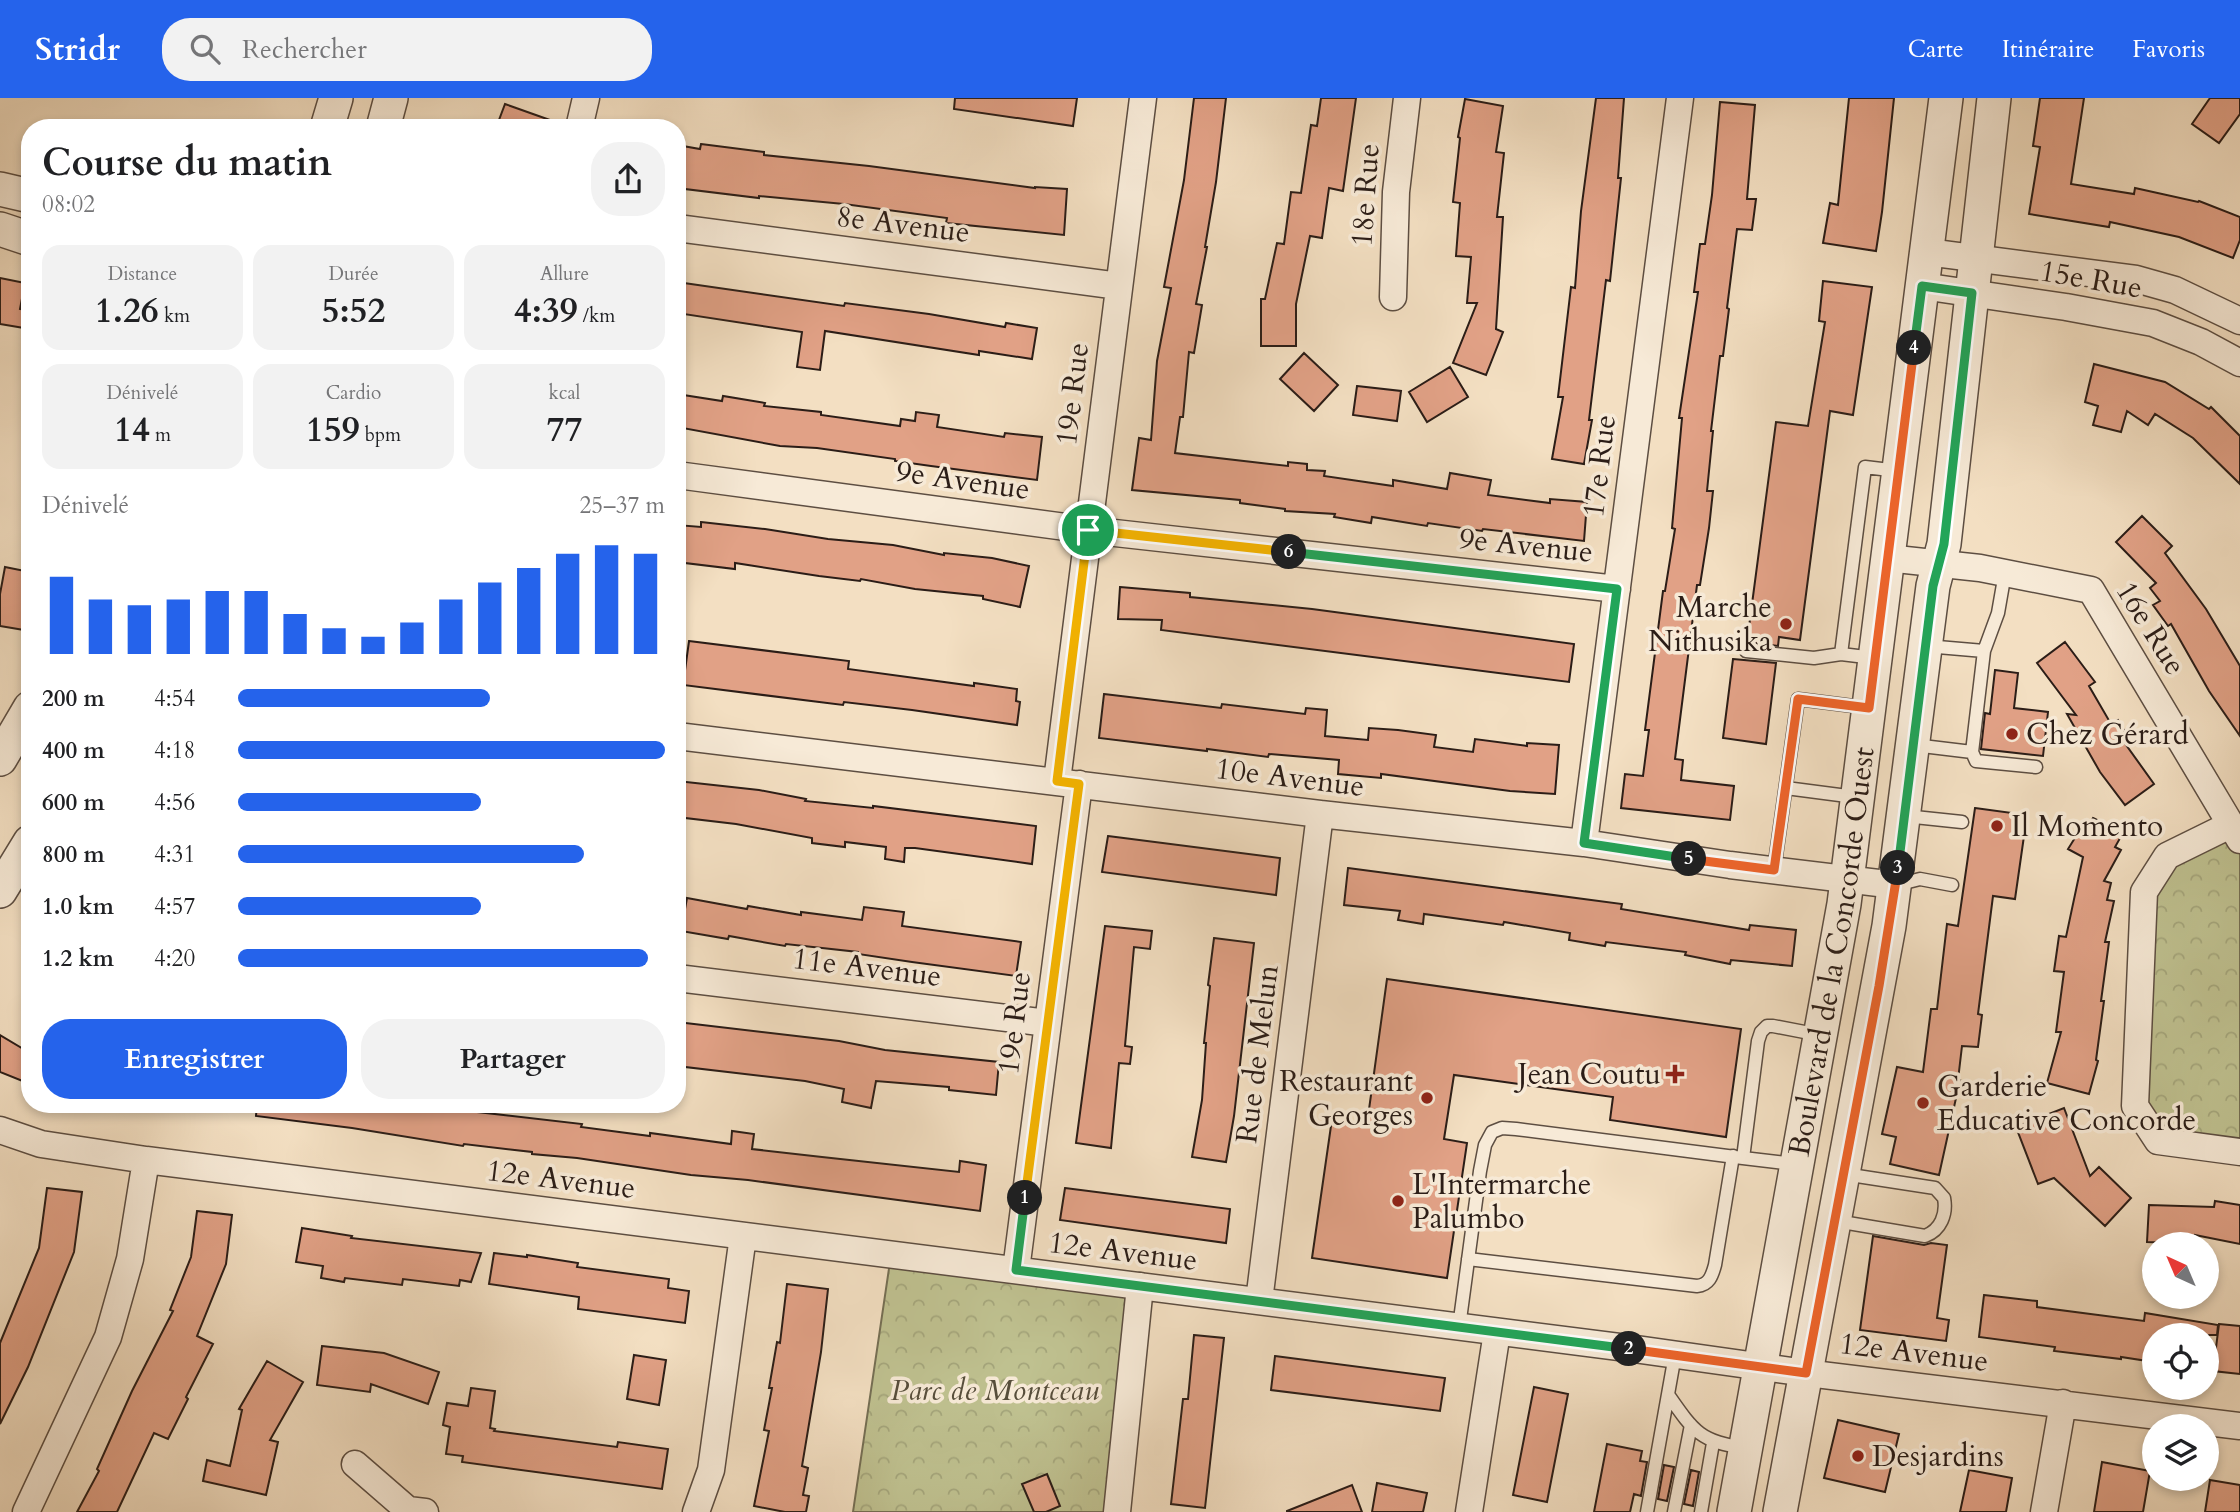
<!DOCTYPE html>
<html lang="fr">
<head>
<meta charset="utf-8">
<style>
	body { margin:0; font-family:Cardo,serif; background:#f2f2f2; color:#202124; height:100vh; display:flex; flex-direction:column; font-size:26px; white-space:nowrap }
	* { box-sizing:border-box; margin:0 }
	p { font-size:23px; color:#757577 }
	.icon { flex:none; width:38px; height:38px; fill:none; stroke:currentColor; stroke-width:2; stroke-linecap:round; stroke-linejoin:round }
	.map { position:relative; flex:1; overflow:hidden }
	.sheet { position:absolute; left:21px; top:21px; width:665px; height:994px; display:flex; flex-direction:column; background:#fff; border-radius:28px; box-shadow:0 4px 10px #0003 }
	.sheet>* { flex:none }
	.needle { width:46px; rotate:316deg }
	.controls { position:absolute; left:2142px; top:1134px; display:grid; gap:14px }
	.controls a { display:grid; place-items:center; width:77px; height:77px; border-radius:50%; background:#fff; box-shadow:0 4px 10px #0003; font-size:35px }
	.pin { position:absolute; display:grid; place-items:center; width:60px; height:60px; color:#fff; margin:-30px; border:4px solid #fff; border-radius:50%; box-shadow:0 2px 7px #0007 }
	.km { position:absolute; width:35px; height:35px; margin:-18px; border-radius:50%; background:#222; color:#fff; font-size:19px; line-height:35px; text-align:center }
	.round { display:grid; place-items:center; flex:none; width:74px; height:74px; border-radius:28px; background:#f2f2f2 }
	.summary { display:flex; align-items:center; justify-content:space-between; height:119px; padding:0 21px }
	h1 { font-size:38px; font-weight:700; line-height:52px }
	.metrics { display:grid; grid-template-columns:repeat(3,1fr); gap:10px; height:119px; padding:7px 21px }
	.metrics div { display:grid; align-content:center; border-radius:18px; background:#f2f2f2; text-align:center }
	.metrics b { font-size:35px; font-weight:700 }
	.metrics small { font-size:19px; font-weight:400 }
	.metrics p { font-size:19px }
	.chart { height:196px; padding:14px 21px }
	.chart p { display:flex; justify-content:space-between }
	.chart svg { width:100%; height:126px; margin-top:7px; stroke:#2563eb; stroke-width:6 }
	.button { display:flex; gap:14px; margin-top:auto; padding:14px 21px }
	.button a { flex:1; height:80px; border-radius:28px; background:#2563eb; color:#fff; font-size:28px; font-weight:700; line-height:80px; text-align:center }
	.button a+a { background:#f2f2f2; color:#202124 }
	ul { padding:0 21px; list-style:none; font-size:23px }
	li { display:grid; grid-template-columns:112px 84px 1fr; align-items:center; height:52px }
	li i { height:18px; border-radius:9px; background:#2563eb }
	header { display:flex; align-items:center; gap:42px; box-sizing:border-box; height:98px; padding:0 35px; background:#2563eb; color:#fff }
	header strong { font-size:33px }
	nav { display:flex; gap:38px; margin-inline-start:auto; font-size:24px }
	.search { width:490px; height:63px; background:#f2f2f2; display:flex; align-items:center; gap:18px; box-sizing:border-box; padding:0 24px; border-radius:28px; color:#757577; font-size:26px }
	.map>svg:first-child { display:block }
</style>
</head>
<body>
<header>
<strong>Stridr</strong>
<div class="search"><svg class="icon" aria-label="search" viewBox="0 0 24 24"><circle cx="10" cy="10" r="6"/><path d="M15 15l6 6"/></svg>Rechercher</div>
<nav><a>Carte</a><a>Itinéraire</a><a>Favoris</a></nav>
</header>
<div class="map">
<svg width="2240" height="1414" viewBox="0 0 2240 1414">
	<defs>
		<pattern id="park-crowns" width="20" height="18" patternUnits="userSpaceOnUse" patternTransform="scale(1.75)"><rect width="20" height="18" fill="#bfc190"/><path d="M2 6a3 3 0 1 1 6 0M12 15a3 3 0 1 1 6 0" fill="none" stroke="#a4a57b"/></pattern>
	</defs>
	<rect width="100%" height="100%" fill="#f3dfc2"/>
	<filter id="stains"><feTurbulence type="fractalNoise" baseFrequency=".00286" numOctaves="4"/><feColorMatrix values="0 0 0 0 .2 0 0 0 0 .09 0 0 0 0 .02 0 0 0 .5 -.17"/></filter>
	<radialGradient id="worn" r=".72"><stop offset=".6" stop-color="#630" stop-opacity="0"/><stop offset="1" stop-color="#630" stop-opacity=".3"/></radialGradient>
	<path fill="url(#park-crowns)" stroke="#756f54" stroke-width="2" d="M2230,727L2240,742V1054L2158,1043L2135,1008L2144,794L2167,758Z
		M891,1157L1140,1188L1117,1414H853Z"/>
	<path fill="#e1a186" stroke="#2b1d17" stroke-width="2" d="M955,0H1077L1073,28L954,11Z
		M1194,0H1226L1216,84L1205,149H1207L1196,206L1202,207L1194,255L1189,254L1183,319H1180L1175,355L1288,368V364L1307,366V372L1325,373L1324,378L1393,388V382L1447,391L1450,375L1491,382L1488,397L1550,405V401L1587,404L1584,443L1483,431L1482,433L1428,425L1427,428L1372,419L1371,425L1334,419L1335,416L1285,413V411L1240,405V402L1132,392L1139,340L1151,342L1157,263L1171,190L1164,189L1184,82Z
		M1321,0H1356L1343,93L1329,90L1322,140L1310,138L1296,206V248H1261V201H1265L1277,145L1284,146L1291,94L1301,95L1311,27L1317,28Z
		M1596,0H1624L1618,80H1621L1610,183L1606,182L1589,322H1592L1584,366L1552,361L1563,299H1558L1571,189L1575,190L1581,113Z
		M1849,0H1894L1882,114L1876,153L1823,145L1830,105L1838,107Z
		M2040,0H2084L2071,86L2134,96L2135,90L2198,104L2199,103L2240,119V142L2233,160L2179,139L2110,124L2109,129L2029,116L2040,49L2033,48Z
		M2210,0H2240V16L2219,45L2192,26Z
		M1465,1L1503,8L1496,54L1504,55L1497,119H1503L1496,231L1503,234L1486,277L1453,265L1477,205H1467L1471,159L1456,158L1460,105L1453,104L1460,40L1458,39Z
		M1720,4L1755,7L1747,101H1756L1752,132L1737,131L1727,210L1729,211L1723,258H1720L1711,333H1713L1707,393H1713L1709,430L1700,487H1697L1675,661L1683,662L1681,682L1734,688L1730,722L1621,710L1625,676L1643,678L1649,632H1645L1663,493H1665L1675,431L1672,430L1682,320H1679L1698,194H1694L1700,146H1705L1712,97Z
		M505,6L564,27V30H496Z
		M701,46L764,54V57L869,68L1035,90V89L1067,91L1064,137L946,125L947,120L844,106L759,98V100L677,90V47L700,51Z
		M0,180L25,185L20,211L30,213V231L0,226Z
		M1823,183L1872,189L1853,317L1830,313L1800,542L1779,539L1778,548L1747,544L1776,324L1808,328L1825,224L1819,223Z
		M677,184L844,208L845,205L929,216L1005,229L1006,225L1037,230L1032,261L979,253V257L825,233L820,272L797,269L802,234L677,215Z
		M1304,255L1338,287L1314,313L1280,281Z
		M2094,266L2165,284L2209,311L2211,309L2240,338V386L2193,340L2155,316L2148,327L2127,313L2121,334L2093,327L2098,308L2085,304Z
		M1450,269L1468,299L1427,324L1409,294Z
		M1357,288L1401,293L1397,323L1353,317Z
		M677,296L722,303L723,298L765,305L764,308L821,314V317L900,328L901,321L915,323L916,314L939,317L937,329L1004,339L1005,335L1042,339L1037,382L931,368L895,363V361L817,350L780,348L677,329Z
		M2142,418L2172,448L2165,455L2206,511L2240,568V638L2209,593L2171,526L2168,528L2153,507L2160,503L2150,490L2156,485L2116,444Z
		M701,424L765,431L828,441L893,447L944,457V455L992,460L1029,468L1020,509L983,501V498L915,491L861,481L860,483L819,478L735,465V471L677,464V427L701,429Z
		M5,469L30,474V533L0,528V496Z
		M1120,489L1190,495V499L1312,511L1574,546L1569,584L1161,532L1162,522L1118,521Z
		M689,543L849,563L848,571L974,588V585L1017,591L1016,603L1020,604L1017,627L912,612L844,604L843,607L683,587Z
		M2065,544L2095,584L2089,588L2111,626L2118,622L2129,641L2124,644L2154,686L2125,707L2100,674L2067,616L2076,617L2037,565Z
		M1733,561L1776,565L1766,646L1723,640Z
		M1995,572L2018,575L2014,610L2048,614L2043,658L1981,651L1985,615L1990,616Z
		M1104,596L1221,610L1222,606L1305,616L1306,610L1327,612L1325,638L1368,642L1369,630L1398,632L1436,637L1434,649L1473,654L1475,641L1527,648V645L1559,647L1555,696L1510,693L1381,676V680L1338,676L1339,662L1269,656L1268,659L1207,651V653L1099,640Z
		M677,683L759,692L806,701L805,703L873,710V708L1036,728L1032,766L915,750H905L904,764L885,761L886,749L845,744V749L812,745V740L736,726L677,719Z
		M1975,710L2027,717L2015,801L1993,798L1978,916L1982,917L1978,949L1962,948L1958,982H1960L1939,1077L1890,1066L1896,1039L1882,1036L1897,969L1923,974L1931,911H1937L1947,826L1958,828Z
		M2093,720L2123,735L2115,749L2121,752L2104,783L2111,785L2107,802L2114,803L2105,844H2109L2101,903H2104L2096,962L2098,963L2089,996L2047,985L2061,934H2056L2064,874L2054,873L2059,838L2066,839L2083,759L2068,751L2078,735L2083,738Z
		M1108,738L1280,760L1276,797L1102,774Z
		M1348,770L1622,806L1621,811L1749,832L1750,827L1796,832L1792,868L1731,862L1730,866L1685,857L1686,854L1606,844L1605,848L1569,842L1570,835L1504,824L1503,827L1424,816L1423,826L1398,822L1400,813L1344,807Z
		M687,800L747,811L748,808L801,817V814L862,822L864,809L904,814L902,828L1021,844L1016,878L912,864L858,856V854L786,846L785,848L729,838L728,841L681,833Z
		M1105,828L1152,833L1150,851L1134,849L1125,948L1132,949L1130,966L1119,965L1111,1050L1076,1045Z
		M1214,840L1254,845L1234,1018L1226,1064L1192,1059L1202,1002L1206,945H1204L1210,888L1208,887Z
		M1387,881L1741,931L1726,1039L1610,1022L1613,999L1454,977L1444,1041L1467,1045L1447,1180L1312,1160L1332,1021L1367,1026Z
		M677,924L839,943L885,952L999,964L996,997L949,992V989L876,983L871,1010L842,1004L844,991L805,983L677,968Z
		M0,937L30,955V986L0,974Z
		M257,1006H400L424,1010V1006H470L469,1013L582,1026L581,1029L650,1038V1035L731,1046L732,1033L754,1036L752,1051L822,1059L959,1074L960,1063L986,1067L980,1113L748,1082L691,1077L577,1060L532,1056V1054L464,1046L463,1048L352,1030L256,1018Z
		M2064,1010L2090,1078L2099,1069L2131,1100L2105,1128L2054,1080L2038,1086L2016,1029Z
		M47,1090L82,1094L74,1154L28,1269L0,1326V1245L39,1150Z
		M1065,1090L1230,1111L1226,1145L1060,1122Z
		M2215,1103L2240,1107V1146L2195,1137V1146L2147,1144L2149,1107L2214,1109Z
		M197,1113L232,1117L226,1166L197,1238L213,1246L186,1299L188,1301L168,1341L154,1335L117,1414H77L99,1373L97,1371L132,1293L173,1213L170,1212L191,1159Z
		M302,1130L352,1138L351,1140L481,1155L471,1184L460,1182L459,1188L403,1181L402,1187L345,1180L344,1184L321,1180L323,1168L296,1164Z
		M1873,1138L1924,1147L1931,1145L1947,1147L1937,1220L1949,1222L1946,1243L1860,1232Z
		M494,1155L527,1159V1157L578,1165L577,1169L669,1181L668,1190L689,1193L685,1225L578,1211L579,1199L489,1186Z
		M787,1186L828,1191L821,1254L802,1368L808,1370L803,1397L809,1398L806,1414H785L754,1408L769,1333L764,1332L772,1290H769L777,1244L780,1245Z
		M1984,1197L2037,1203V1209L2144,1223L2145,1215L2218,1227L2217,1237H2154V1264L2121,1259V1261L2054,1253L2055,1249L1979,1239Z
		M2219,1226L2240,1228V1276L2213,1273Z
		M1194,1237L1224,1240L1205,1410L1171,1406L1183,1301H1188Z
		M322,1248L384,1255L439,1274L428,1306L371,1286L370,1294L317,1287Z
		M634,1257L666,1262L659,1307L627,1301Z
		M1275,1258L1445,1280L1440,1313L1271,1292Z
		M267,1263L303,1284L270,1342L278,1344L266,1397L203,1383L207,1362L230,1368L242,1312L239,1311Z
		M1534,1289L1568,1296L1547,1404L1513,1397Z
		M471,1290L495,1293L490,1330L495,1331L494,1333L617,1349L618,1344L668,1351L662,1391L462,1364L463,1358L446,1356L450,1329L443,1327L447,1305L468,1308Z
		M1838,1322L1899,1336L1885,1394L1824,1380Z
		M1607,1346L1642,1353L1640,1363L1647,1364L1641,1398L1634,1396L1630,1414H1594Z
		M2102,1364L2150,1373L2143,1414H2094Z
		M1664,1367L1674,1369L1667,1403L1658,1401Z
		M1691,1372L1699,1374L1693,1408L1684,1406Z
		M1969,1372L2012,1380L2006,1414H1960Z
		M1047,1376L1060,1408L1046,1414H1034L1022,1386Z
		M2210,1382L2240,1387V1414H2205Z
		M1377,1385L1427,1395L1423,1414H1372Z
		M1352,1387L1362,1414H1287V1413Z"/>
	<g fill="none" stroke-linecap="round" stroke-linejoin="round">
		<defs>
			<path id="service" d="M1926,548L1984,553
				M1746,553L1814,560L1841,556
				M1874,560L1841,556L1865,369L1898,373
				M1914,647L1972,654L1984,553L1998,515L2005,475
				M1972,654L1976,663L2036,669
				M1786,690L1855,699
				M1905,718L1962,724
				M1774,772L1798,601L1869,610
				M1896,787L1920,781L1952,787
				M1743,1060L1794,1066
				M1836,1123L1925,1138C1941,1132 1947,1116 1944,1100L1935,1090L1844,1076
				M1468,1161L1697,1188C1709,1187 1712,1178 1715,1167L1733,1058
				M1459,1229L1480,1073L1485,1047L1492,1034L1502,1030L1516,1031L1743,1060L1758,943L1761,934L1767,928H1773L1820,937
				M1669,1298C1694,1334 1701,1344 1745,1350
				M1647,1414L1675,1257
				M1674,1414L1691,1327
				M1701,1414L1713,1345"/>
			<path id="minor" d="M579,30L586,0
				M677,130L1119,188
				M1927,154L2136,181L2175,192L2240,223
				M1922,188L2066,209L2153,225L2201,244L2240,265
				M1393,199L1396,94L1407,0
				M677,377L1088,432L1617,491
				M1887,460L1980,470L2091,492L2240,742
				M677,638L1320,716L1584,745L1730,767L1895,787
				M1057,683L1143,0
				M2230,727L2167,758L2144,794L2135,1008L2158,1043L2240,1054
				M1584,745L1680,0
				M677,880L1048,925
				M0,1032L41,1046L146,1062L1635,1251L1806,1275L2240,1328
				M1016,1172L1079,686
				M1259,1203L1320,716
				M355,1366L408,1412L425,1414
				M26,1414L108,1239L130,1161L146,1062
				M696,1414L711,1372L743,1138
				M1117,1414L1140,1188
				M1469,1414L1497,1234
				M2044,1414L2063,1305"/>
			<g id="tertiary">
				<path d="M327,30L336,0"/>
				<path d="M383,30L391,0"/>
				<path d="M0,91L30,98"/>
				<path d="M0,131L30,141"/>
				<path d="M0,661L30,610"/>
				<path d="M0,793L30,744"/>
				<path id="s1" d="M1734,1414L1844,806L1946,0"/>
				<path d="M1780,1414L1889,828L1933,488L1944,446L1994,0"/>
			</g>
		</defs>
		<use href="#service" stroke="#5d4e42" stroke-width="15"/>
		<use href="#minor" stroke="#5d4e42" stroke-width="29"/>
		<use href="#tertiary" stroke="#5d4e42" stroke-width="36"/>
		<use href="#service" stroke="#f7ead7" stroke-width="12"/>
		<use href="#minor" stroke="#f7ead7" stroke-width="26"/>
		<use href="#tertiary" stroke="#f7ead7" stroke-width="33"/>
	</g>
	<g fill="none" stroke-linecap="round" stroke-linejoin="round">
		<defs>
			<path id="split-1" d="M1025,1100L1079,686L1057,683L1088,432"/>
			<path id="split-2" d="M1025,1100L1016,1172L1629,1251"/>
			<path id="split-3" d="M1629,1251L1806,1275L1879,888L1898,770"/>
			<path id="split-4" d="M1898,770L1933,488L1944,446L1972,195L1922,188L1914,250"/>
			<path id="split-5" d="M1689,761L1774,772L1798,601L1869,610L1914,250"/>
			<path id="split-6" d="M1289,454L1617,491L1584,745L1689,761"/>
			<path id="split-7" d="M1088,432L1289,454"/>
		</defs>
		<use href="#split-1" stroke="#fff" stroke-width="14"/>
		<use href="#split-2" stroke="#fff" stroke-width="14"/>
		<use href="#split-3" stroke="#fff" stroke-width="14"/>
		<use href="#split-4" stroke="#fff" stroke-width="14"/>
		<use href="#split-5" stroke="#fff" stroke-width="14"/>
		<use href="#split-6" stroke="#fff" stroke-width="14"/>
		<use href="#split-7" stroke="#fff" stroke-width="14"/>
		<use href="#split-1" stroke="#f5b400" stroke-width="9"/>
		<use href="#split-2" stroke="#22a559" stroke-width="9"/>
		<use href="#split-3" stroke="#f0652b" stroke-width="9"/>
		<use href="#split-4" stroke="#22a559" stroke-width="9"/>
		<use href="#split-5" stroke="#f0652b" stroke-width="9"/>
		<use href="#split-6" stroke="#22a559" stroke-width="9"/>
		<use href="#split-7" stroke="#f5b400" stroke-width="9"/>
	</g>
	<g fill="#8f2418" stroke="#f7ead7" stroke-width="2.5">
		<circle cx="1786" cy="526" r="7"/>
		<circle cx="2012" cy="636" r="7"/>
		<circle cx="1997" cy="728" r="7"/>
		<path d="M1671.5 965.5h7v7h7v7h-7v7h-7v-7h-7v-7h7z"/>
		<circle cx="1427" cy="1000" r="7"/>
		<circle cx="1923" cy="1005" r="7"/>
		<circle cx="1398" cy="1103" r="7"/>
		<circle cx="1858" cy="1358" r="7"/>
	</g>
	<g text-anchor="middle" stroke-width="7" stroke-linejoin="round" paint-order="stroke">
		<g font-size="30" fill="#2b1d17" stroke="#f7ead7">
			<text transform="translate(1365 97) rotate(-86)" y="10">18e Rue</text>
			<text transform="translate(903 126) rotate(7)" y="10">8e Avenue</text>
			<text transform="translate(2091 181) rotate(10)" y="10">15e Rue</text>
			<text transform="translate(1072 296) rotate(-83)" y="10">19e Rue</text>
			<text transform="translate(1599 368) rotate(-83)" y="10">17e Rue</text>
			<text transform="translate(963 382) rotate(8)" y="10">9e Avenue</text>
			<text transform="translate(1526 447) rotate(6)" y="10">9e Avenue</text>
			<text transform="translate(2151 530) rotate(58)" y="10">16e Rue</text>
			<text transform="translate(1290 679) rotate(7)" y="10">10e Avenue</text>
			<text dy="10" stroke="none"><textPath href="#s1" startOffset="569">Boulevard de la Concorde Ouest</textPath></text>
			<text transform="translate(867 869) rotate(7)" y="10">11e Avenue</text>
			<text transform="translate(1014 925) rotate(-83)" y="10">19e Rue</text>
			<text transform="translate(1257 956) rotate(-83)" y="10">Rue de Melun</text>
			<text transform="translate(561 1081) rotate(7)" y="10">12e Avenue</text>
			<text transform="translate(1123 1153) rotate(7)" y="10">12e Avenue</text>
			<text transform="translate(1914 1254) rotate(7)" y="10">12e Avenue</text>
		</g>
		<g font-size="30" fill="#2b1d17" stroke="#f7ead7" text-anchor="start">
			<text x="1772" y="519" text-anchor="end">Marche<tspan x="1772" dy="34">Nithusika</tspan></text>
			<text x="2026" y="646">Chez Gérard</text>
			<text x="2011" y="738">Il Momento</text>
			<text x="1661" y="986" text-anchor="end">Jean Coutu</text>
			<text x="1413" y="993" text-anchor="end">Restaurant<tspan x="1413" dy="34">Georges</tspan></text>
			<text x="1937" y="998">Garderie<tspan x="1937" dy="34">Educative Concorde</tspan></text>
			<text x="1412" y="1096">L'Intermarche<tspan x="1412" dy="34">Palumbo</tspan></text>
			<text x="1872" y="1368">Desjardins</text>
		</g>
		<g font-size="30" font-style="italic" fill="#574e3b" stroke="#f7ead7">
			<text x="995" y="1302">Parc de Montceau</text>
		</g>
	</g>
	<rect width="100%" height="100%" filter="url(#stains)"/>
	<rect width="100%" height="100%" fill="url(#worn)"/>
</svg>
<div class="controls">
<a><svg class="needle" viewBox="-14 -14 28 28"><path d="M0-13l5 13h-10z" fill="#e53935"/><path d="M0 13l5-13h-10z" fill="#757577"/></svg></a>
<a><svg class="icon" aria-label="locate" viewBox="0 0 24 24"><circle cx="12" cy="12" r="6"/><path d="M12 2v4M12 18v4M2 12h4M18 12h4"/></svg></a>
<a><svg class="icon" aria-label="layers" viewBox="0 0 24 24"><path d="M12 4l9 5-9 5-9-5zM3 14l9 5 9-5"/></svg></a>
</div>
<div class="pin" style="left:1088px;top:432px;background:#1e9e55"><svg class="icon" aria-label="arrive" viewBox="0 0 24 24"><path d="M6 21V4h12l-3 4 3 4H6"/></svg></div>
<b class="km" style="left:1025px;top:1100px">1</b>
<b class="km" style="left:1629px;top:1251px">2</b>
<b class="km" style="left:1898px;top:770px">3</b>
<b class="km" style="left:1914px;top:250px">4</b>
<b class="km" style="left:1689px;top:761px">5</b>
<b class="km" style="left:1289px;top:454px">6</b>
<section class="sheet">
<div class="summary"><div><h1>Course du matin</h1><p>08:02</p></div><a class="round"><svg class="icon" aria-label="share" viewBox="0 0 24 24"><path d="M12 15V3M7 8l5-5 5 5M5 13v7h14v-7"/></svg></a></div>
<div class="metrics">
<div><p>Distance</p><b>1.26<small> km</small></b></div>
<div><p>Durée</p><b>5:52</b></div>
<div><p>Allure</p><b>4:39<small> /km</small></b></div>
</div>
<div class="metrics">
<div><p>Dénivelé</p><b>14<small> m</small></b></div>
<div><p>Cardio</p><b>159<small> bpm</small></b></div>
<div><p>kcal</p><b>77</b></div>
</div>
<div class="chart"><p><span>Dénivelé</span>25–37 m</p>
<svg viewBox="0 0 160 44" preserveAspectRatio="none"><path d="M5 44V17M15 44V25M25 44V27M35 44V25M45 44V22M55 44V22M65 44V30M75 44V35M85 44V38M95 44V33M105 44V25M115 44V19M125 44V14M135 44V9M145 44V6M155 44V9"/></svg>
</div>
<ul>
<li><b>200 m</b>4:54<i style="width:59%"></i></li>
<li><b>400 m</b>4:18<i style="width:100%"></i></li>
<li><b>600 m</b>4:56<i style="width:57%"></i></li>
<li><b>800 m</b>4:31<i style="width:81%"></i></li>
<li><b>1.0 km</b>4:57<i style="width:57%"></i></li>
<li><b>1.2 km</b>4:20<i style="width:96%"></i></li>
</ul>
<div class="button"><a>Enregistrer</a><a>Partager</a></div>
</section>
</div>
</body>
</html>
